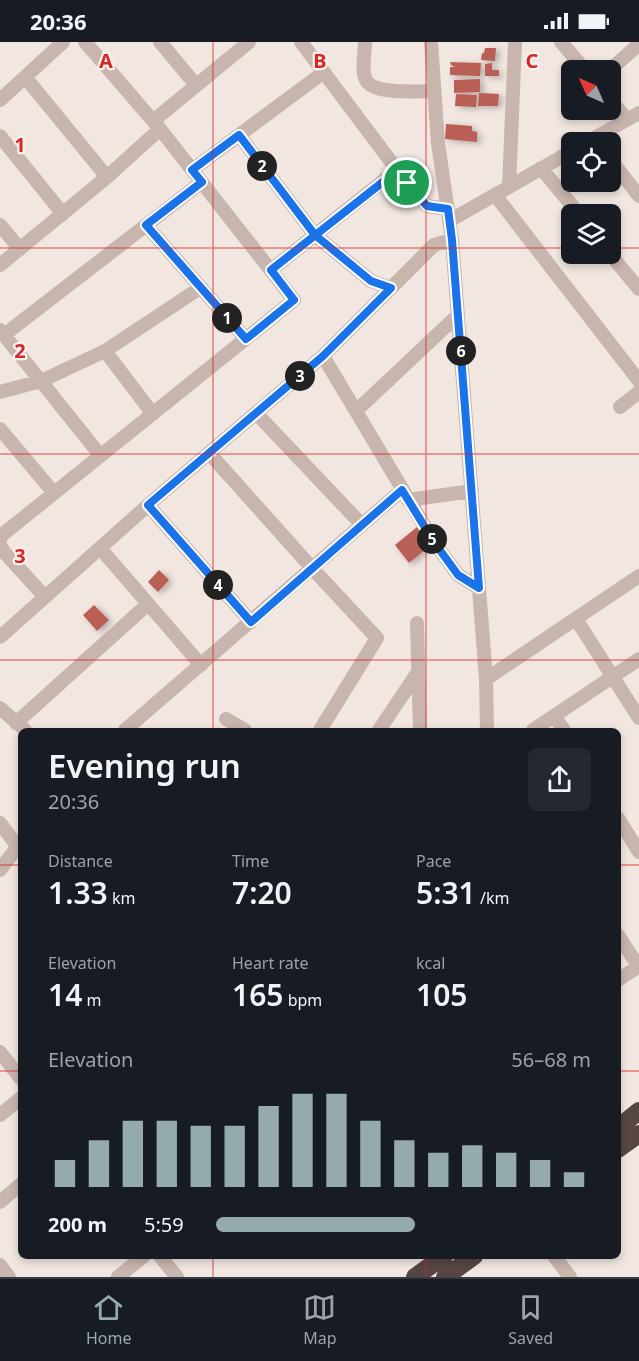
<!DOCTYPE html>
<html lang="en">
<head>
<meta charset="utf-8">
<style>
	body { margin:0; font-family:"Noto Sans",sans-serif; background:#242831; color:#f1f3f6; height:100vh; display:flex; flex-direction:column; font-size:22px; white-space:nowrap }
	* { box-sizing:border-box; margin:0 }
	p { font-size:20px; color:#9ea1a6 }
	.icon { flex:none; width:33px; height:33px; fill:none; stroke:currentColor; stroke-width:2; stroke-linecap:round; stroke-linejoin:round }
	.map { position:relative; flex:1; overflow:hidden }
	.drawer { position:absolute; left:18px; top:686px; width:603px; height:531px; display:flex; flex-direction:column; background:#171b24; border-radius:9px; box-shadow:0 3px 9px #0003 }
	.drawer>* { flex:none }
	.needle { width:39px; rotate:315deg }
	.controls { position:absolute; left:561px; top:18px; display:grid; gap:12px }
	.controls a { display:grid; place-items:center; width:60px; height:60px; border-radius:9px; background:#171b24; box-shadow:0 3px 9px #0003; font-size:30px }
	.pin { position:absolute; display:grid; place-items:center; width:51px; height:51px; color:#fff; margin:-26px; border:3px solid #fff; border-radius:50%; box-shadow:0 2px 6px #0007 }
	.km { position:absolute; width:30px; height:30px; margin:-15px; border-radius:50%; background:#222; color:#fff; font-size:16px; line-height:30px; text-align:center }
	.round { display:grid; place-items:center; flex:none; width:63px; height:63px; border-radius:9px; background:#242831 }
	.head { display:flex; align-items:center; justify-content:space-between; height:102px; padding:0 30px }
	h1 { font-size:33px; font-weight:600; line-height:45px }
	.stats { display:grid; grid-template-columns:repeat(3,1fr); gap:9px; height:102px; padding:6px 30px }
	.stats div { display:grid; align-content:center }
	.stats b { font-size:30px; font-weight:600 }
	.stats small { font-size:16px; font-weight:400 }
	.stats p { font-size:16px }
	.chart { height:168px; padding:12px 30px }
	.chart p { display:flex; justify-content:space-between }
	.chart svg { width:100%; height:108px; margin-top:6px; stroke:#95abab; stroke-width:6 }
	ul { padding:0 30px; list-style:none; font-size:20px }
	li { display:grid; grid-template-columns:96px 72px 1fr; align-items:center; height:45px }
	li i { height:15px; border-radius:8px; background:#95abab }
	.status { display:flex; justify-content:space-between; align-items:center; height:42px; padding:0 30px; background:#171b24; direction:ltr }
	.status svg { height:16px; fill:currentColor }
	.tab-bar { display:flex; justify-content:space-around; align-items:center; height:84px; border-top:2px solid #363941; background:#171b24; font-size:16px; color:#9ea1a6 }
	.tab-bar a { display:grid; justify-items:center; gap:3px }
	.tab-bar .on { color:#95abab }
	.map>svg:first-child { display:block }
</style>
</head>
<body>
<div class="status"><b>20:36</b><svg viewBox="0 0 49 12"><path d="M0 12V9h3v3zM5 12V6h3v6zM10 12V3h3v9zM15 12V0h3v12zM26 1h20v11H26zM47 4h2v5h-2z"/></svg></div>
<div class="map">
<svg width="639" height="1235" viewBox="0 0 639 1235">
	<defs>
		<filter id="shadow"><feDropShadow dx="3.5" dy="2" stdDeviation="3" flood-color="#0004"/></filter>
	</defs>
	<rect width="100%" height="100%" fill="#f1e6e0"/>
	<path fill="#b95f55" filter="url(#shadow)" d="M485,6H496L495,19L481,18L482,11H484Z
		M450,20L481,21L480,34L450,33V25H455L451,23Z
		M492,21V28H499V34H485V22Z
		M480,37V50L454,51V38Z
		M479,51L499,52L498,64H478Z
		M456,52L477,53L476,65L455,64Z
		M446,82L472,84V89L477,90V100L445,97Z
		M417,485L431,503L409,521L395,503Z
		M159,528L169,538L158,550L148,540Z
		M94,563L109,578L97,589L83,573Z"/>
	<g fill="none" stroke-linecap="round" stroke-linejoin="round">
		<path stroke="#c8b5ad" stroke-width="14" d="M160,0L196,43
			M301,0L407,141L427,164L448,167
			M365,0C365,11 361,28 366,38C373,53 419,49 434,49
			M431,0L438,101L452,198L486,637L487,688
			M561,0L585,28
			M610,28L639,2
			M25,35L107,135
			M0,58L63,0
			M610,58L627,77
			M153,79L249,0
			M239,93L315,193L371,239L391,246
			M0,94L63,172
			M587,100L639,71
			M610,117L639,154
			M541,126L579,172
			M192,128L324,30
			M509,145L515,0
			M495,153L639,339
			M449,179L572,109
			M0,183L20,207
			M146,183L246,297
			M610,212L639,247
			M0,223L107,135L160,87
			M271,228L397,128
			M0,288L100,413
			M4,293L202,140
			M105,309L153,372
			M323,314L434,500L458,533L479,546
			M0,350L41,339L105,309L200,246
			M620,365L639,350
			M356,369L458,273
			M256,371L362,483
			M0,387L54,451
			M209,411L312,526L377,596L320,688
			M408,458L472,449
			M148,463L251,580
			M0,497L2,493L294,258L160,87L85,0
			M0,503L4,510L45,555
			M100,506L201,623
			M576,577L639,676
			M417,581L420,688
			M0,595L155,457L323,314L434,203L452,198
			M486,637L639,534
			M0,666L25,688
			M554,674L564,688
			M226,677L245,688
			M16,681L148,562
			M125,688L402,448
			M379,688L418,630
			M533,688L639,617
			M618,776L639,810
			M0,781L18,805
			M0,828L21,800
			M618,893L638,924
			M618,938L639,924
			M0,1010L21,1037
			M0,1073L21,1056
			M0,1160L21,1142
			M160,1214L177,1235
			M554,1214L570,1235
			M0,1223L9,1235
			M118,1235L144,1214"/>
		<path stroke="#574643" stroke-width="18" d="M618,1086L639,1069
			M618,1107L639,1092
			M415,1235L444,1214
			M445,1235L474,1214"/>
	</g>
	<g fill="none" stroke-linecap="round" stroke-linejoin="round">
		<defs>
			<path id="route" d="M407,141L398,128C355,162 313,195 271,228L294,258L246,297L146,183L202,140L192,128L239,93L315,193L371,239L391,246L323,314L148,463L251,580L402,448L434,500L458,533L479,546L452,198L448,167L427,164L407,141"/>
		</defs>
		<use href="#route" stroke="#fff" stroke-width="12"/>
		<use href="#route" stroke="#1a73e8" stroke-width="8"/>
	</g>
	<path fill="none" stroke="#d62828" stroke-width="1.5" stroke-opacity="0.55" d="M213,0V688M426,0V688M0,206H572M610,206H639M0,412H639M0,618H639M0,823H21M618,823H639M0,1029H21M618,1029H639M213,1214V1235M426,1214V1235"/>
	<g font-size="20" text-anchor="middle" font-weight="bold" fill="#d62828" stroke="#f8f1ec" stroke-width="4.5" stroke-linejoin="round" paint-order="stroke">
		<text x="106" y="26">A</text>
		<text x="320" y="26">B</text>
		<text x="532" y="26">C</text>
		<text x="20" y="110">1</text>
		<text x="20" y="316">2</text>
		<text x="20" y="521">3</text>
	</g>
</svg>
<div class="controls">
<a><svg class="needle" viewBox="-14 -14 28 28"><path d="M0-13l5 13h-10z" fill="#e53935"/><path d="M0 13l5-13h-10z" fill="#9ea1a6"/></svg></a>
<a><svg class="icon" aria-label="locate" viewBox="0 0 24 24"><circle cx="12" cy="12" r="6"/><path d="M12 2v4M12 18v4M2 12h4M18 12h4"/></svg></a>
<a><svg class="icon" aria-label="layers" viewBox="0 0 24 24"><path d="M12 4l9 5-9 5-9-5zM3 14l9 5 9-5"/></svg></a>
</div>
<div class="pin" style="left:407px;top:141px;background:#1e9e55"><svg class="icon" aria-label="arrive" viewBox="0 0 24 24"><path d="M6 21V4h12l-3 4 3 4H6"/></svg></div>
<b class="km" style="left:227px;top:276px">1</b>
<b class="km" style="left:262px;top:124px">2</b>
<b class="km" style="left:300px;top:334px">3</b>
<b class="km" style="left:218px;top:543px">4</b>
<b class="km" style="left:432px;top:497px">5</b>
<b class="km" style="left:461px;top:309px">6</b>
<section class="drawer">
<div class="head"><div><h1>Evening run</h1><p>20:36</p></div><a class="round"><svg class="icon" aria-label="share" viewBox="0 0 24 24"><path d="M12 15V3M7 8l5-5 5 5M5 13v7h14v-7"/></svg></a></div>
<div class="stats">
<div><p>Distance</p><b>1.33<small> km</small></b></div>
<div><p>Time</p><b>7:20</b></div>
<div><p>Pace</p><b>5:31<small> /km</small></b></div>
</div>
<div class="stats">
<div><p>Elevation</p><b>14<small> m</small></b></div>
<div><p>Heart rate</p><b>165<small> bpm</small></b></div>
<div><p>kcal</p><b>105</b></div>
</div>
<div class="chart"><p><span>Elevation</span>56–68 m</p>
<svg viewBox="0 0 160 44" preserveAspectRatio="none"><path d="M5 44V33M15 44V25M25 44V17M35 44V17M45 44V19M55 44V19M65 44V11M75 44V6M85 44V6M95 44V17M105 44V25M115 44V30M125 44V27M135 44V30M145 44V33M155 44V38"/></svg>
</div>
<ul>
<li><b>200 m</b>5:59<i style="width:53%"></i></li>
</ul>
</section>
</div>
<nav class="tab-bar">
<a class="on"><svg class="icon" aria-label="home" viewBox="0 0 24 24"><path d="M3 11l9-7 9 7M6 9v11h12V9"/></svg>Home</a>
<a><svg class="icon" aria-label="map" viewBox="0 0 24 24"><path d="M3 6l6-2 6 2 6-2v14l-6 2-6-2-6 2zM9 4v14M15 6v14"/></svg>Map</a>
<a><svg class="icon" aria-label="saved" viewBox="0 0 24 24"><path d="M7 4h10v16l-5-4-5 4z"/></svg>Saved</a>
</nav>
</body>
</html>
